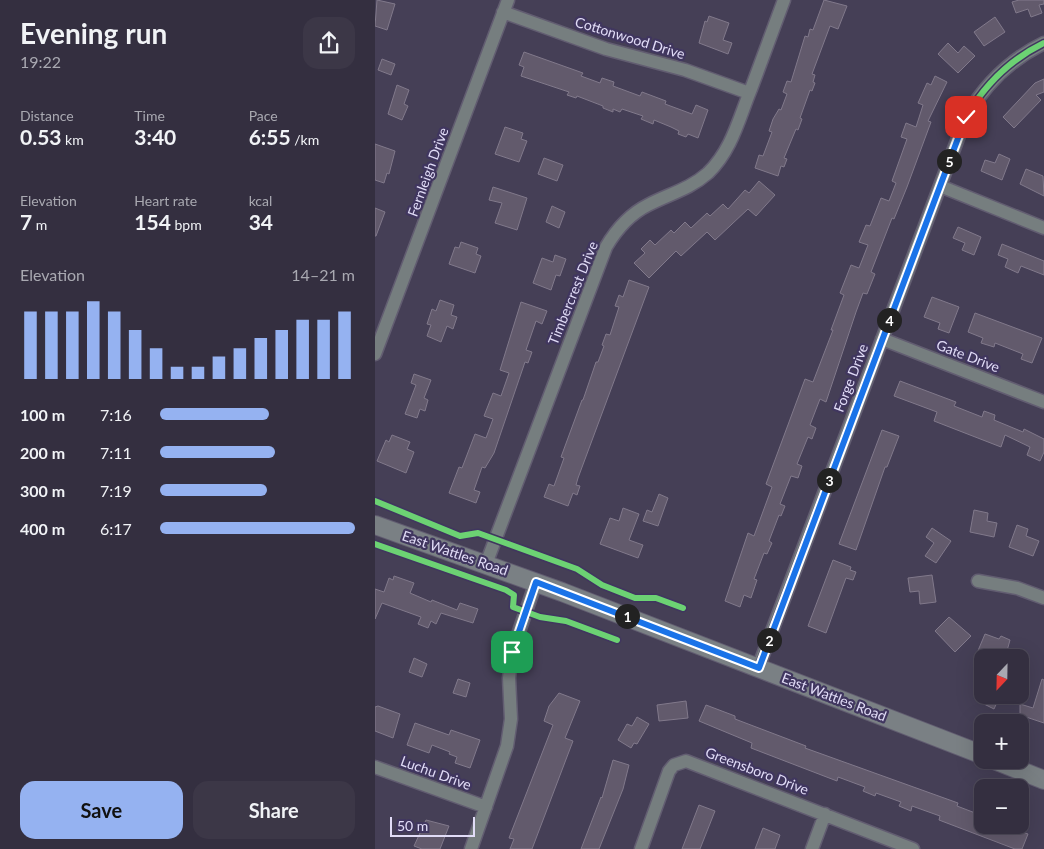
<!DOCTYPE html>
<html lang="en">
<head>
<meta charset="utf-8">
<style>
	body { margin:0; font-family:Lato,sans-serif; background:#3c3747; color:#f1f3f6; height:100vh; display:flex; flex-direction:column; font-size:19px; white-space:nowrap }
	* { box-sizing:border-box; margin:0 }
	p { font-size:16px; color:#a9a9b1 }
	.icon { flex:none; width:28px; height:28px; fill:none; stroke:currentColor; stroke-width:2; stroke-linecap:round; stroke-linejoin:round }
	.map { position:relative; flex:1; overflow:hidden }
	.details { display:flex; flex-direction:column; background:#342f40; width:375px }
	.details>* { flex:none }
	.needle { width:32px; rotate:202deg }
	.tools { position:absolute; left:599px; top:649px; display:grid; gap:10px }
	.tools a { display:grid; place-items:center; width:55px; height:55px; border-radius:10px; background:#342f40; box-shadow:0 5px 20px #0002,0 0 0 1px #4e4a59; font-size:25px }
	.scale { position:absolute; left:15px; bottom:12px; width:85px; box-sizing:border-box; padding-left:5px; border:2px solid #e1dcf7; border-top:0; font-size:14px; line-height:18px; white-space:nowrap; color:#e1dcf7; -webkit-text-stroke:4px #40365f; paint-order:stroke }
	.pin { position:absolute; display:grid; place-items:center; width:42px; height:42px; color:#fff; margin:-21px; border-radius:10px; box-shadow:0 2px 8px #0006 }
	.km { position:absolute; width:25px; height:25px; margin:-12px; border-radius:50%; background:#222; color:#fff; font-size:14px; line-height:25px; text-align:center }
	.round { display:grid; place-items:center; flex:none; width:52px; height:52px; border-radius:15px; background:#3c3747 }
	.overview { display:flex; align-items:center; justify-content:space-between; height:85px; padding:0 20px }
	h1 { font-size:28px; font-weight:700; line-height:38px }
	.metrics { display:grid; grid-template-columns:repeat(3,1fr); gap:8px; height:85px; padding:5px 20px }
	.metrics div { display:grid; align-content:center }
	.metrics b { font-size:21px; font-weight:700 }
	.metrics small { font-size:14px; font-weight:400 }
	.metrics p { font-size:14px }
	.chart { height:140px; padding:10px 20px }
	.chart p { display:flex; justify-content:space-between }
	.chart svg { width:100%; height:90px; margin-top:5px; stroke:#95b2f1; stroke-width:6 }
	.primary-button { display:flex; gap:10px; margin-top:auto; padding:10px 20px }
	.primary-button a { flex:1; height:58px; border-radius:15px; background:#95b2f1; color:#111; font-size:20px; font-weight:700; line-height:58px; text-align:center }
	.primary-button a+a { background:#3c3747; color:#f1f3f6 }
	ul { padding:0 20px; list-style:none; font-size:16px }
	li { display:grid; grid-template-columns:80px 60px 1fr; align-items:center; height:38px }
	li i { height:12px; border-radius:6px; background:#95b2f1 }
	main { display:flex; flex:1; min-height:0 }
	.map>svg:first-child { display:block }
</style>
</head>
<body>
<main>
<section class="details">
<div class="overview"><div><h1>Evening run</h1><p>19:22</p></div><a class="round"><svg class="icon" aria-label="share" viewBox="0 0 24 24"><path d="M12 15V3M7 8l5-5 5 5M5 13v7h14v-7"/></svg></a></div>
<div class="metrics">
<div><p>Distance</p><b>0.53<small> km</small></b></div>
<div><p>Time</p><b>3:40</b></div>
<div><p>Pace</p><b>6:55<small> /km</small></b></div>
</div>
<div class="metrics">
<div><p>Elevation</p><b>7<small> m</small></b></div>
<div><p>Heart rate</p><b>154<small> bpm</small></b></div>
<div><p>kcal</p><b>34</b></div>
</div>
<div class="chart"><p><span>Elevation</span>14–21 m</p>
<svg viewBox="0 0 160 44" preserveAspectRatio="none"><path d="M5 44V11M15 44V11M25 44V11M35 44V6M45 44V11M55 44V20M65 44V29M75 44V38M85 44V38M95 44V33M105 44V29M115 44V24M125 44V20M135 44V15M145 44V15M155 44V11"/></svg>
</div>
<ul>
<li><b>100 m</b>7:16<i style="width:56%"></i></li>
<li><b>200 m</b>7:11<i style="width:59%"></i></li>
<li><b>300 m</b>7:19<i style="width:55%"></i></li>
<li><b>400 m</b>6:17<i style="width:100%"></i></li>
</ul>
<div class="primary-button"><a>Save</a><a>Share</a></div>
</section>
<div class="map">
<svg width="669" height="849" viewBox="0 0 669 849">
	<rect width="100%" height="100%" fill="#453f56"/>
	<path fill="#625a6c" stroke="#81798b" d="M2,0L20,4L12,30L0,26Z
		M449,0L472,6L463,29L455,26L437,74L440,75L438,82L440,83L437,91L435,90L425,118L427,119L423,130L421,129L409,158L412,159L409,167L406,166L403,176L380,168L384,155L388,156L397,132L394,131L398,119L404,109L406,110L412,94L408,92L412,81L416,82L430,36L433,37L435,29L438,30Z
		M644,0H669V4L664,5L667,13L656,17L653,9L641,13L637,2Z
		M334,16L354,23L348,40L357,43L353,54L324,43L330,21L332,22Z
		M620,17L630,32L609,46L599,32Z
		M573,43L583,53L589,46L600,56L583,73L563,54Z
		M149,52L208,73L206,76L225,83L227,78L239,82L238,86L265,96L267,92L291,101L290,104L317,114L321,105L333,110L323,138L313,134L311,137L303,134L304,131L296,127L279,120L278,124L266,119L268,116L247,109L245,112L238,109V112L228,108V106L202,96L201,98L192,95L194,92L146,76L149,67L144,65Z
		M7,59L20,64L16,75L3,70Z
		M560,76L572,82L553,121L556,122L532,187L519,219L517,218L496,272L500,274L492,294L488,293L481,312L451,402L445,399L435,425L441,428L437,439L433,437L422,464L427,466L423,478L416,476L405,504L410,506L406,516L404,515L394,541L397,543L392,554L389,553L379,579L382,580L376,598L369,595L365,607L350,601L373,533L379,536L397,487L391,484L430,379L438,382L458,330H456L469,295L465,293L476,265L484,268L493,245L484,242L491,225L495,226L506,198L514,201L521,183L517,181L532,139L526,137L531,123L541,127L548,105L543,103L552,83L556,85Z
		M669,79V92L661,95L666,100L639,128L628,117L660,83Z
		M22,85L34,90L29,104L33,106L27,120L13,114Z
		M130,127L148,133L146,139L152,141L144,162L120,154Z
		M0,144L20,151L14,174L12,173L9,183L0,180Z
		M624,154L635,159L627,180L606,171L610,160L620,163Z
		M169,158L188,165L182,181L163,174Z
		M651,169L668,176L669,196L645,184Z
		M384,181L400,195L381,216L373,209L340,240L332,232L306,256L301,251L274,278L259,263L270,253L266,249L275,240L280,245L296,230L299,233L310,222L316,228L332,213L335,216L348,204L353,209L370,190L374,193Z
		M118,187L152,198L142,230L120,223L127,203L114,200Z
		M177,206L190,212L184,228L171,222Z
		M0,208L10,212L1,236H0Z
		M583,227L606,237L599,255L587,250L590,243L578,238Z
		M86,242L103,248L101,254L106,256L100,273L74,264L80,247L84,248Z
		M627,244L669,261V275L646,266L643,273L630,267L633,259L623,255Z
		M180,255L191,259L185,276L181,275L176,290L158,283L167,258L178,262Z
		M254,280L274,287L203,478L201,485L205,486L202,495L198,493L193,506L169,497L174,484L179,486L189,458L186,457L207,400H208L221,362H223L229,346L227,345L231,334L235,335L244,307L240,306L244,295L248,297Z
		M557,297L584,307L574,333L563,329L565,323L549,317Z
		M65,300L79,305L76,315L82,317L78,329L72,326L66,342L52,336L56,325L52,324L57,309L61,311Z
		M146,302L172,311L167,324L161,321L151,350L157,352L153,363L150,362L119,453L110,468L107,467L99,490L105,492L101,503L74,493L84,467L87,468L100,434L111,438L118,419L109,416L118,393L126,396L134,373L125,370Z
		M600,313L667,338L657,363L646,359L648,354L620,343L619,347L606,343L608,338L593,332Z
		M39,374L56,380L49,398L53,400L50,411L45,409L42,418L30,414L41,385L36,383Z
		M525,381L581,402L579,406L607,417L609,411L620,415L619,420L648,432L649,429L669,439V452L665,461L652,455L655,447L630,435L626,447L559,421L562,412L519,396Z
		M507,430L524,436L512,467H510L481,550L464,544Z
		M17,435L35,442L32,449L39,452L31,473L2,461L11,440L14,442Z
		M284,494L293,498L283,526L268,521L272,510L277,512Z
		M248,508L264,514L254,540L268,545L263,558L225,544L235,518L244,521Z
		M599,510L613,513L612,521L622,523L619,537L595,532Z
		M642,525L653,529L651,536L664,541L658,556L634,547Z
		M557,528L576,541L561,563L550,556L559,543L551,537Z
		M458,560L476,567L475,570L481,572L478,580L471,578L451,633L433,626Z
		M557,575L561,602L545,604L544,591L535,592L533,578Z
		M19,576L39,583L35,593L56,602L57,600L82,610L85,603L103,609L98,623L66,613L61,624L56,621L53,628L43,624L46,617L7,603L0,619V589L9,592L14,578L18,580Z
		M574,617L596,636L580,652L560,631Z
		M610,634L624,639L626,636L635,640L630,658H614L602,653Z
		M39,658L52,664L47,677L34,672Z
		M83,679L95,683L91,697L78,693Z
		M667,679L669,680V723L645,715V704L658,708Z
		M184,693L205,701L190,738L198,741L157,849H135L139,839L134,838L178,725L169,721L174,706Z
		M611,695L624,698L619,709L607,703Z
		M311,701L313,718L284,721L282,705Z
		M331,705L360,716V719L431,746L430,748L583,803L582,806L608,816V825H629L653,834L647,849H640L564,820L565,816L537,806L536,811L524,806L526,802L501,793L500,796L488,791L490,787L463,777L462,781L376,748L377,743L324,721Z
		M3,706L25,714L18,738L0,731V707Z
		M262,717L274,724L262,744L259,743L256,748L243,740L252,724L257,726Z
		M40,723L74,735L76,730L105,740L95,768L80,763L82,757L74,754L75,752L57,745L54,753L32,745Z
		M238,760L254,765L248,789L224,849H206L226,797L227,798Z
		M324,805L340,811L325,849H307Z
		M51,820L74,826L65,849H47L39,846Z
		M388,828L405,835L400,849H380Z"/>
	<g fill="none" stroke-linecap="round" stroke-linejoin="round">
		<defs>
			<path id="street" d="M128,12L231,49L310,70L374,93
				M565,186L669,228
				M507,339L669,402
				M0,354L133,0
				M111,564L231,247C241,230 255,214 273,205C294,194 315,189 333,173C357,150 364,118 376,89C387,59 398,30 409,0
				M603,581L642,588L669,598
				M383,668L591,117C610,84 634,60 669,43
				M0,767L111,807
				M96,849L132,746L136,719L134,678L137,652L161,582
				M266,849L294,771L299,765L311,761L538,849
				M437,849L450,814"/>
			<path id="secondary" d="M0,525L187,592L608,755
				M619,760L669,780"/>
		</defs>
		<use href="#street" stroke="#625d71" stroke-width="15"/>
		<use href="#secondary" stroke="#625d71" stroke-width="20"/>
		<use href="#street" stroke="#767e7f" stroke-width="12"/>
		<use href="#secondary" stroke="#7a8084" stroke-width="18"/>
		<defs>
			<path id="cycleway" d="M0,501L85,536L103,533L202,569L227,585L260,598H281L308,608
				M0,544L131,590L139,595L138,607L165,617L191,621L242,640
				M383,668L591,117C610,84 634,60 669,43"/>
		</defs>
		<use href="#cycleway" stroke="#40365f" stroke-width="9"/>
		<use href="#cycleway" stroke="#6cd273" stroke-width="6"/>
	</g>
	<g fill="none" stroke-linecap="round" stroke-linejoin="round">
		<defs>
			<path id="route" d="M137,652L161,582L384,668L591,117"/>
		</defs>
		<use href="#route" stroke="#fff" stroke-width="10"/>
		<use href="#route" stroke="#1a73e8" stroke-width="6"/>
	</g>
	<g text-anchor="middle" stroke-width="4.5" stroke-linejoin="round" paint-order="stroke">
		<g font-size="14" fill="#e1dcf7" stroke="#40365f">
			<text transform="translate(255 38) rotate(17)" y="5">Cottonwood Drive</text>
			<text transform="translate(53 172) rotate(-70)" y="5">Fernleigh Drive</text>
			<text transform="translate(198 293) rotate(-68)" y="5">Timbercrest Drive</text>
			<text transform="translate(593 356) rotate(21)" y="5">Gate Drive</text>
			<text transform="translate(476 378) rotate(-69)" y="5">Forge Drive</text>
			<text transform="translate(80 553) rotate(19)" y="5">East Wattles Road</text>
			<text transform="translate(459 697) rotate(21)" y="5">East Wattles Road</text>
			<text transform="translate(382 771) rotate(21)" y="5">Greensboro Drive</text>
			<text transform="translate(61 773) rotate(20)" y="5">Luchu Drive</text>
		</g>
	</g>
</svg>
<div class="tools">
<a><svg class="needle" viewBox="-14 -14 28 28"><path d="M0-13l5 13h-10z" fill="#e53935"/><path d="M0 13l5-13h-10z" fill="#a9a9b1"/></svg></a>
<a>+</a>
<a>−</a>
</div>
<div class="scale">50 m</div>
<div class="pin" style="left:137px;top:652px;background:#1e9e55"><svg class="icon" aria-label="arrive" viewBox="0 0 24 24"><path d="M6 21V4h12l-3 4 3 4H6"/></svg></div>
<div class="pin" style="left:591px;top:117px;background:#d93025"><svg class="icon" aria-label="check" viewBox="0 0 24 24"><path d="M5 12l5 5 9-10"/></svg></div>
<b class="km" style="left:252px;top:616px">1</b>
<b class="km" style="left:394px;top:640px">2</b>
<b class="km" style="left:454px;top:480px">3</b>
<b class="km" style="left:514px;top:320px">4</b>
<b class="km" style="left:574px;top:161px">5</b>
</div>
</main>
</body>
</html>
